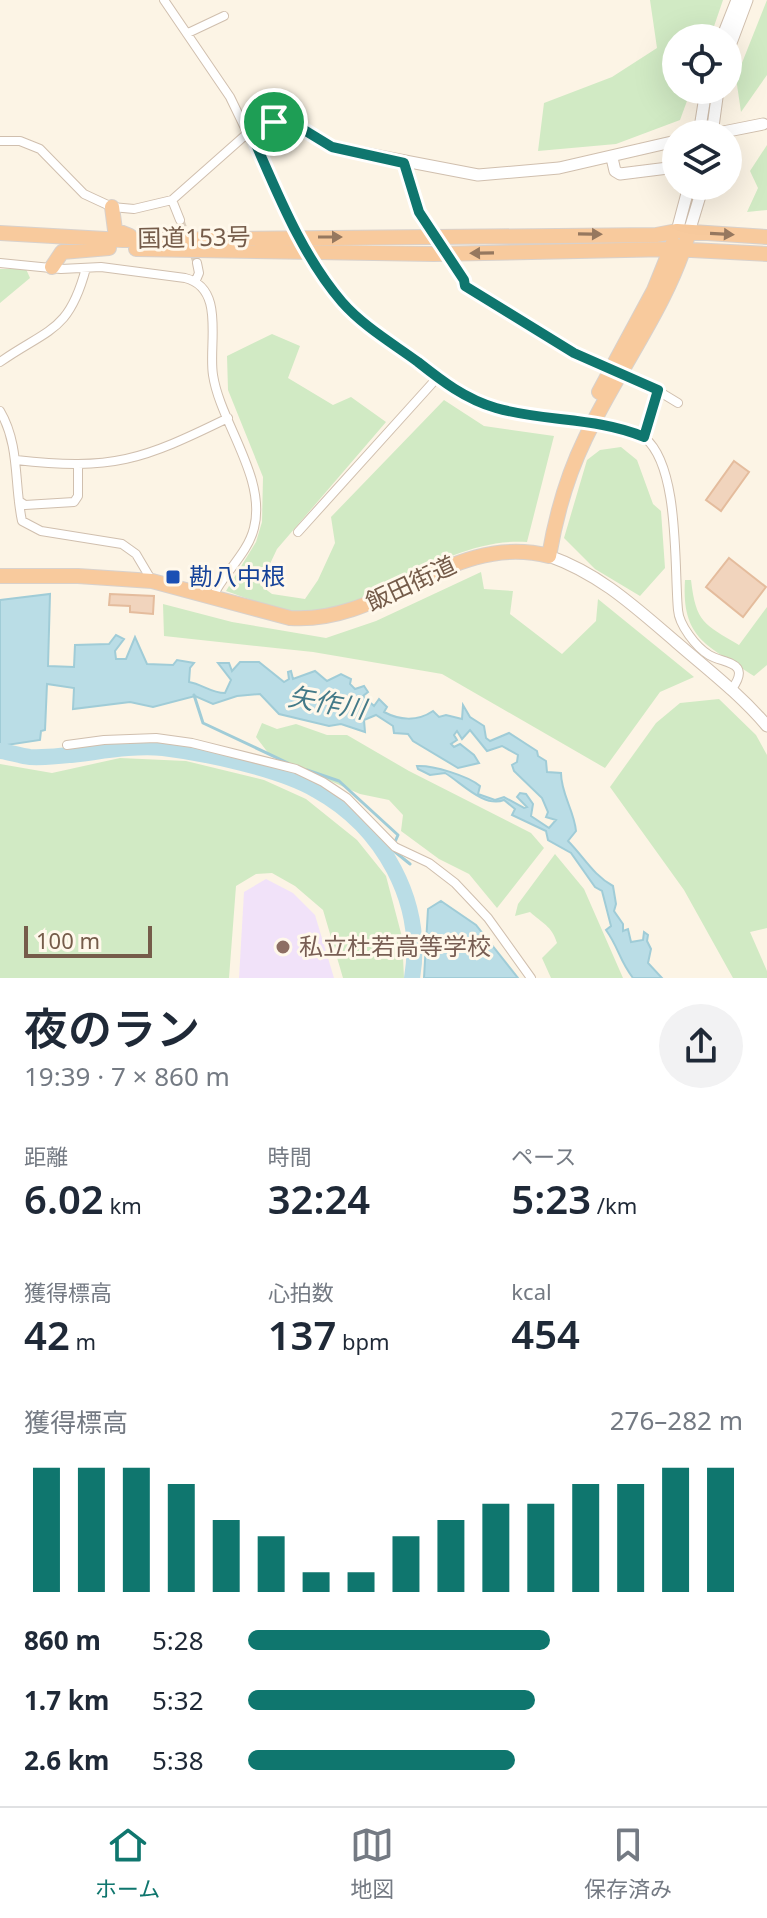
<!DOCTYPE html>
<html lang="ja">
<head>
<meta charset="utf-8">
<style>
	body { margin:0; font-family:"Noto Sans","Noto Sans JP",sans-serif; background:#f2f2f3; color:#1f2937; height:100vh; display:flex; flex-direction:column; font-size:30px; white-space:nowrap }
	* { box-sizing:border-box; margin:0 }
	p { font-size:26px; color:#747a83 }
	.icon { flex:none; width:44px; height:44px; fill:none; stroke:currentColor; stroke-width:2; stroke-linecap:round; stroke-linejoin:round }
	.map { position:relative; height:978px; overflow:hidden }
	.details { display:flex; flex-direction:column; background:#fff; flex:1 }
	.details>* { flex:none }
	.fabs { position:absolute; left:662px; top:24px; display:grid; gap:16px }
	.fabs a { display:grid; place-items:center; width:80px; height:80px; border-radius:50%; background:#fff; box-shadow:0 8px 32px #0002; font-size:40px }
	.scale { position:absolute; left:24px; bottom:20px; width:128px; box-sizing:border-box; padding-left:8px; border:4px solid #755c4a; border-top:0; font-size:22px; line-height:28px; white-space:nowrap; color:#755c4a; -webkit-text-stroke:6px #fff8eb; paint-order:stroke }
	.pin { position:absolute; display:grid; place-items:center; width:68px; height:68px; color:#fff; margin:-34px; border:4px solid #fff; border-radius:50%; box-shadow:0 2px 8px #0007 }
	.round { display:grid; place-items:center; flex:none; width:84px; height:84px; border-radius:42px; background:#f2f2f3 }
	.headline { display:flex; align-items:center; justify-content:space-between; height:136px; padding:0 24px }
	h1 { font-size:44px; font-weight:600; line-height:60px }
	.figures { display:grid; grid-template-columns:repeat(3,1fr); gap:12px; height:136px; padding:8px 24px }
	.figures div { display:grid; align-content:center }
	.figures b { font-size:40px; font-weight:600 }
	.figures small { font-size:22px; font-weight:400 }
	.figures p { font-size:22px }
	.chart { height:224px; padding:16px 24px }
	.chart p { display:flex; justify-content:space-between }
	.chart svg { width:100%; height:144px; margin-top:8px; stroke:#0f766e; stroke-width:6 }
	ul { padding:0 24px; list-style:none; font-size:26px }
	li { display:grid; grid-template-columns:128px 96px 1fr; align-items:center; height:60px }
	li i { height:20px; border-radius:10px; background:#0f766e }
	.tabs { display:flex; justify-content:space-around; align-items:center; height:112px; border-top:2px solid #e0e1e3; background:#fff; font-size:22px; color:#747a83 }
	.tabs a { display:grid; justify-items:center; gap:4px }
	.tabs .current { color:#0f766e }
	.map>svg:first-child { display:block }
</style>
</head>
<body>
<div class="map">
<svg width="767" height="978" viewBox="0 0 767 978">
	<rect width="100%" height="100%" fill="#fcf4e5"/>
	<path fill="#f1e2f9" d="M266,879L293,893L315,915L334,978H239L244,892Z"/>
	<path fill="#d1eac4" d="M650,0H723L710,38H676V90H691L680,120L616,144L538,151L544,103L612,77L657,48Z
		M767,0V75L741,112L736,78Z
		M767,145V210L747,212L758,188L750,171Z
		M0,269H26L30,278L0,303Z
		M272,334L300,346L288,378L333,405L351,397L386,422L277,549L260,585L272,594L305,599L318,580L335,543L331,517L444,400L484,426L554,436L527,542C482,539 440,560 400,580C373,593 352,612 321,613C290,615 255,601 226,591L256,542L262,522L263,477L228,390L227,356Z
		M621,447L637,460L653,504L661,511L665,568L640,596L595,569L564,538L587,460L600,450Z
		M481,572L484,589L513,591L510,614L562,654L596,621L598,599L694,677L660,692L605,768L442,674L313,652L164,636L163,604L232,622L326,638L376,621Z
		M685,580H691C696,623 704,624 739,645L767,607V665L754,676C709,646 681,640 685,580Z
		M719,699L756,735L767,755V928L750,932L767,971V978H733L684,890L610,787L656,723L680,703Z
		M262,723L277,729L296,724L327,735H347L409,771L531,833L544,848L497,908L469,874L439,859L401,831L403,815L389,800L360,794L269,754L256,737Z
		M120,758L186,761L264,780L306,799L357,840L386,876L402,937L404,978H343L323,910L295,886L272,873L256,874L236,886L229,978H0V764L52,773Z
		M555,854L584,889L623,978H551L542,958L557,943C552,926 542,923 530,912L515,916L518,904Z"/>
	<path fill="#badde6" stroke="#a0ccd7" stroke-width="2" d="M50,594L48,666L74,667L75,645L109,644L116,635L124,639L115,651L116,659H126L135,637L147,664L173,665L177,660L194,663L190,668L189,682C202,684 211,693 225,693L231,680L218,663H229L232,671L240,662H259L284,682L289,679L288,672L291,671L293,679L315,671L327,681L341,674L351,679L350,684L355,689L364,686L368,692L363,696L374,706L379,699L387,707L384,712C399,720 417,722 433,711L439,717L446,715L462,719L463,705L470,717L484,726L486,738L490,741L509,733L537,751L538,756L546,761L547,772L561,773C561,794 574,810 576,831L568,841C584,857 593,875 613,886L616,904L614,911L623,924V931L628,929L631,942L643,940L644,932L648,935L647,941L651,949L648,963L662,978H633C619,960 619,948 606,930L611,926L602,891L595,887L571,853L548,840L546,831L512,815L515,809L504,800C484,808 462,783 445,773L430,775L418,769L417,766C433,765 468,776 480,786L478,794L495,800L504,797L524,808L527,807L517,797L520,793L526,794L533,804L531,816L549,828L556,820L546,817L548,812L542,798L514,771L512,765L517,762L518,755L502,746L487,751L470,730L462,739L457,731L454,735L457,740L451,744L454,747L460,744L474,755L479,763L458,768L413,741L408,734L394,733L393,726L376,715L364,720L365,732L341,724L329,726L279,714L260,694L237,696L213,704L195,696L153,707L130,702L73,709L74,688L47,684L45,730L41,731L40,740L0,746V600Z
		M441,901L476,925L518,978H424L428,909Z"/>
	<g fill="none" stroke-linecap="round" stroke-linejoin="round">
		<path stroke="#a0ccd7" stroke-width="3" d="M194,695L203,723L288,763
			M307,770L339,781L398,835L394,844
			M394,851L410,864"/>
		<path stroke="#badde6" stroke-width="16" d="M0,751C10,752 19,756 30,757C75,759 118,744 163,748C205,753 280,769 316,790C383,827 425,902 412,978"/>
	</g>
	<path fill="#f1d4bd" stroke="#e4bc9d" stroke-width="2" d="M734,461L749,472L721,511L706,500Z
		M729,558L766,587L743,617L706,587Z
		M110,594L154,596L153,614L130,612V606L109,605Z"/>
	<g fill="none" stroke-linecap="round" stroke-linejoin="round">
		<path stroke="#dacebe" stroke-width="8" stroke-dasharray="8 4" stroke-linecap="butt" d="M180,220L197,263"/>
		<defs>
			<path id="minor" d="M164,0L230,97L291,223
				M188,33L224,16
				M0,141H20L40,149L84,194L112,207L134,209L172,200L250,131
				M404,163L419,212
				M172,200L180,220
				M0,263L61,269L101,267L185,278C226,288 208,344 213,375C220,422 267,478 254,528C248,553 224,573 213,596
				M318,269C347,316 443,392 495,408C509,412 524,412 538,415
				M196,280L199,273L197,263
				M464,280L465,286L574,353
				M0,362C49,328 69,332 86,268
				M655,389L678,403
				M0,411C20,445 14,484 22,521L41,531L122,544L136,554L152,581
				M617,427C625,430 638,432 645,438C680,467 674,568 678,610C679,625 696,647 709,655C724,664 752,661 732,689
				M644,437L658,390
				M16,460C113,471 142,460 228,418
				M19,501L25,505L74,502L78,496V466
				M298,532L437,378
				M67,745L104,740L156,738L192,743L296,769L323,782L347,798L395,847L429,863L455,883L488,918L531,978"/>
			<path id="tertiary" d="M722,38L737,0
				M728,51L747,0
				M250,131L274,122L289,123L332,147L478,175L559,168L676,141
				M699,134L706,90
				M712,134L718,90
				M713,134L763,124
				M612,158L615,171L620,174L676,167
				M677,231L689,186
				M689,232L703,186
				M549,556C600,574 635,607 676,642C707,669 740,694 767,726"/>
			<path id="trunk" d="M112,207L115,230L130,236
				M0,233L123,240L656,235L677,231L767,237
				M136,249L434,254L672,249L767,254
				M52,267L62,252L109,248
				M599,392L654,290L673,243
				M0,576H78L152,581L290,618C385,625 451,531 549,556C556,515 567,476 585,439C618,369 668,306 689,232"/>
		</defs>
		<use href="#minor" stroke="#d0bfae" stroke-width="10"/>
		<use href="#tertiary" stroke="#d0bfae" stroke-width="13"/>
		<use href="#trunk" stroke="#d8d1cc" stroke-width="16"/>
		<use href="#minor" stroke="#fff" stroke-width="8"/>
		<use href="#tertiary" stroke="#fff" stroke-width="11"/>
		<use href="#trunk" stroke="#f8ca9d" stroke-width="14"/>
		<defs>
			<path id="minor-bridge" d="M419,212L464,280
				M291,223L318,269
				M574,353L650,387
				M538,415L617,427"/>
		</defs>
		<use href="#minor-bridge" stroke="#d0bfae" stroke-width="10" stroke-linecap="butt"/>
		<use href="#minor-bridge" stroke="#fff" stroke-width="8"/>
	</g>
	<defs><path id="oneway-solid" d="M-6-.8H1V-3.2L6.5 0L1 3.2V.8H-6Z" transform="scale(2)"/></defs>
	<g fill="#96785f">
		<use href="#oneway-solid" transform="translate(590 234) rotate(1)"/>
		<use href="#oneway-solid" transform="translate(722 234) rotate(3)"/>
		<use href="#oneway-solid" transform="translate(330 237)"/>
		<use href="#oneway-solid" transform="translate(482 253) rotate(179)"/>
	</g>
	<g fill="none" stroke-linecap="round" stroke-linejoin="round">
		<defs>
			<path id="route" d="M274,122L296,125L332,147L404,163L419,212L464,280L465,286L574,353L658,390L644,437C597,417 544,422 496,408C465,399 442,381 418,362C392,343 363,326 342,302C300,253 276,189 250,131Z"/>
		</defs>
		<use href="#route" stroke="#fff" stroke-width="16"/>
		<use href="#route" stroke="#0f766e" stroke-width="10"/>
	</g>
	<rect fill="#1a4fb4" stroke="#fff8eb" stroke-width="3" x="165" y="569" width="16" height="16" rx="4"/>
	<circle fill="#8d6e63" stroke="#fff8eb" stroke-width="3" cx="283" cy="947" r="8"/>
	<g text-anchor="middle" stroke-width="6" stroke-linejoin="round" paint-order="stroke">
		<g font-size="24" fill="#755c4a" stroke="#fff8eb">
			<text transform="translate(194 238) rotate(-1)" y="8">国道153号</text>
			<text transform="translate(411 584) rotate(-25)" y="8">飯田街道</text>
		</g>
		<g font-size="24" fill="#164399" stroke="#fff8eb" text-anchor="start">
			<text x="189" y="585">勘八中根</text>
		</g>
		<g font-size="24" fill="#785e54" stroke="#fff8eb" text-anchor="start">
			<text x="299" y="955">私立杜若高等学校</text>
		</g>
		<g font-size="26" font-style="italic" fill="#447a88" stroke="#fff8eb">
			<text transform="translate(327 703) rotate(10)" y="9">矢作川</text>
		</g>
	</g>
</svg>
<div class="fabs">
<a><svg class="icon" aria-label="locate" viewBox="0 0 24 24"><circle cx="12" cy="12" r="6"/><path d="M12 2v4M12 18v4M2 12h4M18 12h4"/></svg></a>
<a><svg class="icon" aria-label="layers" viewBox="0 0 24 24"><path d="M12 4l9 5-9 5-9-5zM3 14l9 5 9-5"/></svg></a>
</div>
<div class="scale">100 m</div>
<div class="pin" style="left:274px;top:122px;background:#1e9e55"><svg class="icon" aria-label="arrive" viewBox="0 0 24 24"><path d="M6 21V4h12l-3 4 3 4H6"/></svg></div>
</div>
<section class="details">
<div class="headline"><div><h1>夜のラン</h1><p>19:39 · 7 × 860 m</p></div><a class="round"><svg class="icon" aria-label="share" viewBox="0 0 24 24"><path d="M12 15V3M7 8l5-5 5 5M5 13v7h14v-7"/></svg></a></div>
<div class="figures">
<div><p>距離</p><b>6.02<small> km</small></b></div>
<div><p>時間</p><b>32:24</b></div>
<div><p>ペース</p><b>5:23<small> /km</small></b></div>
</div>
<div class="figures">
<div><p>獲得標高</p><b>42<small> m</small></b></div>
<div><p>心拍数</p><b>137<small> bpm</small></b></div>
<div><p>kcal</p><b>454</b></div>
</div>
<div class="chart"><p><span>獲得標高</span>276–282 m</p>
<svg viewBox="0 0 160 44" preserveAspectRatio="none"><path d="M5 44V6M15 44V6M25 44V6M35 44V11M45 44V22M55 44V27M65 44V38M75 44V38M85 44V27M95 44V22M105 44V17M115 44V17M125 44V11M135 44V11M145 44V6M155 44V6"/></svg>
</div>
<ul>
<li><b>860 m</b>5:28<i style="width:61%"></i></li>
<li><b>1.7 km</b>5:32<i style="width:58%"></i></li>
<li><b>2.6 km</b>5:38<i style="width:54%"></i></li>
</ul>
</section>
<nav class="tabs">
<a class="current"><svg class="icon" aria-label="home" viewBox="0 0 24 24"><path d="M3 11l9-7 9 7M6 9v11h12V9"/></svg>ホーム</a>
<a><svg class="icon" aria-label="map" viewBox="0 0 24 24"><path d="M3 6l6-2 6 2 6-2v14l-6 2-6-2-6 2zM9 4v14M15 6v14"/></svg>地図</a>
<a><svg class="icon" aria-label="saved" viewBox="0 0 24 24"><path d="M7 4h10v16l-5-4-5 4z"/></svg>保存済み</a>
</nav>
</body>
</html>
